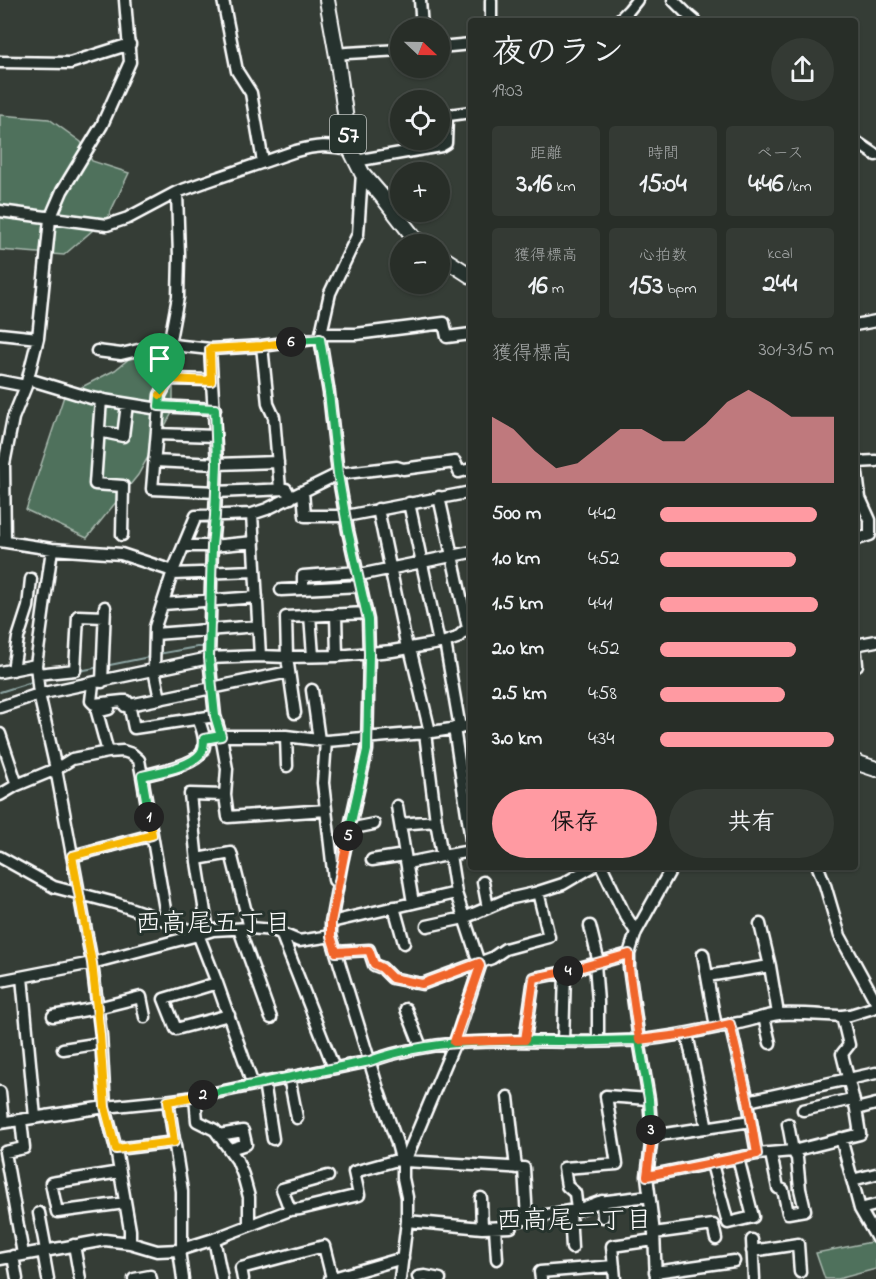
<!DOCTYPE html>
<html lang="ja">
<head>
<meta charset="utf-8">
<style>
	body { margin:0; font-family:"Indie Flower","Klee One",sans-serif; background:#343a34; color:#f1f3f6; height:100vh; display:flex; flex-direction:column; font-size:22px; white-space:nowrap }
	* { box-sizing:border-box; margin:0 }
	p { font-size:20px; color:#a5a8a8 }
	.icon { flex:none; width:33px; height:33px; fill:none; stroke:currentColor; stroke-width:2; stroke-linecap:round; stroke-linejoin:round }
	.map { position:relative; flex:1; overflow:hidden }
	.drawer { position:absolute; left:468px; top:18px; width:390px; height:852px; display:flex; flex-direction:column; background:#282e28; border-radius:6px; box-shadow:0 2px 4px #0004,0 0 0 2px #444a45 }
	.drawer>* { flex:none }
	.needle { width:39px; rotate:112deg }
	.controls { position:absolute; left:390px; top:18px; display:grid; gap:12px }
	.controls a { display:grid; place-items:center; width:60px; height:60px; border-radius:50%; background:#282e28; box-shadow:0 2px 4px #0004,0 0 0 2px #444a45; font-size:30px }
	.pin { position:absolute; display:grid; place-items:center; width:51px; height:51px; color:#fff; margin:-62px -26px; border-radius:50% 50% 50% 0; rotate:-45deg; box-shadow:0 0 6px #0007 }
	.pin .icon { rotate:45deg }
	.km { position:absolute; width:30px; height:30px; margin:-15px; border-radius:50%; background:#222; color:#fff; font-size:16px; line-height:30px; text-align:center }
	.round { display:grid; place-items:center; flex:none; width:63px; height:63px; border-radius:32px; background:#343a34 }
	.overview { display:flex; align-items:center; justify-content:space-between; height:102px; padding:0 24px }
	h1 { font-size:33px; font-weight:700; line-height:45px }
	.stats { display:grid; grid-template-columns:repeat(3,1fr); gap:9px; height:102px; padding:6px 24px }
	.stats div { display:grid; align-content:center; border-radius:6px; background:#343a34; text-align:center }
	.stats b { font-size:26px; font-weight:700 }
	.stats small { font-size:16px; font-weight:400 }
	.stats p { font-size:16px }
	.chart { height:168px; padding:12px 24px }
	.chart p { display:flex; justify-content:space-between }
	.chart svg { width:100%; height:108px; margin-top:6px; fill:#ff9aa2; opacity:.7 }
	.cta { display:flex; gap:12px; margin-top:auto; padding:12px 24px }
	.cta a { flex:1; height:69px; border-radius:36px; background:#ff9aa2; color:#111; font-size:24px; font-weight:700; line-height:69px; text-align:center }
	.cta a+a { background:#343a34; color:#f1f3f6 }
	ul { padding:0 24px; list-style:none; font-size:20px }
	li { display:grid; grid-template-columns:96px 72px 1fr; align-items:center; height:45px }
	li i { height:15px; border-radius:8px; background:#ff9aa2 }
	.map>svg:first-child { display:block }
</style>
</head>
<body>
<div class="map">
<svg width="876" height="1279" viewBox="0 0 876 1279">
	<rect width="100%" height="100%" fill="#353d36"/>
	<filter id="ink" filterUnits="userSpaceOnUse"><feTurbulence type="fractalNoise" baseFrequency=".0167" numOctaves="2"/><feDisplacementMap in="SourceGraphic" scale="12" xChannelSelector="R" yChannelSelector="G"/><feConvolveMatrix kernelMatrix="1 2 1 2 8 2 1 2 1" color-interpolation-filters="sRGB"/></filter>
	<g filter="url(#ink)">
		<path fill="#50715c" stroke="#a8b8ae" stroke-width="1.5" d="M0,115L49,119L81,142L92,161L129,173L108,217L64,255L0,250Z
			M141,349L173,360V411L138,475L87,538L26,510L64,396L115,370Z
			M876,1241V1269L838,1279H825L816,1253Z"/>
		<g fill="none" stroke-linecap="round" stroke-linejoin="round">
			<path stroke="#8ea5a3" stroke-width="2" d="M158,654L197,647H205
				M105,666L149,657
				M79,671L100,667
				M0,692L35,681"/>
			<defs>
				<path id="minor" d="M223,0L237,71L251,93L263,162
					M420,0L422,28
					M491,0V21
					M673,0L689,16L695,21
					M618,21L629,10L637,0
					M440,47L471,44
					M337,56L338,54L347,53L400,50
					M0,62L70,63L130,44
					M855,141L876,155
					M355,161L441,146L446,143L447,117L449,115L471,112
					M362,173L358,234L330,293L320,338L329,393L338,474L348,531L368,620L369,654L367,750L342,862L331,922V936L378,1089L396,1140L403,1166V1178L407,1197V1221L400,1279
					M0,211L107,225L128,218L177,192L205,182L296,151C317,145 328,145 350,149
					M855,325L876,321
					M0,334L38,338
					M321,334H356L444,323L447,337L471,334
					M169,345L178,297L179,256L177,192
					M262,346L268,404L274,417L280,489
					M97,351L121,354L164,344L210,349L262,346L320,338
					M28,379L91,398L159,409
					M211,380L169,379L160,395L152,489L216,492L286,489L291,498
					M0,381L26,386
					M101,399L95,484L123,486L122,535
					M159,406L215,409
					M99,431L123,436L127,404
					M157,434L215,436
					M855,457L860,498L870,520V535L855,540
					M154,461L217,464L278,462
					M855,462L876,461
					M303,492L305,516H346L471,492
					M439,497L468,628
					M409,503L439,643
					M378,509L407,648
					M252,514L260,656
					M0,541L52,549L121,554L173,571
					M5,541L4,464L13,418L26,386L38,338L50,219L62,191L102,125L130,62L125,0
					M184,546H212L254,542
					M52,549L36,665L39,694L56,769L92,963L101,1035L105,1107L116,1149L130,1230V1243
					M172,574L255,571
					M359,575L471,552
					M303,589V576L358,572
					M281,590L361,586
					M163,604L257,597
					M336,614L337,656
					M310,615L313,656
					M155,634L258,626
					M445,642L460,728
					M855,644L857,665
					M855,645L876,641
					M410,648L430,732
					M13,670L18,638L28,607L31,579
					M0,672L36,665
					M37,674L75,670L78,616L104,617
					M102,682L105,607
					M93,684L91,701L94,704L123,701H127L129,704L134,728L215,716L209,658L212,546L215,516L217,464L210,349
					M312,690L319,740
					M160,699L154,670L155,627L173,571L196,516L252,514L267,509L338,474L397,467L403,469L455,462L459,472L471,469
					M125,706L289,672
					M0,707L39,694L209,658L260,656L287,657L337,656L392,651L445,642L457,638L471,625
					M295,713L287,657L286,617L366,613
					M215,716L221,736L227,769L225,795L228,817L326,810
					M454,728L471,840
					M425,733L436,821L442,856L471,851
					M0,734L17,785
					M286,736L287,766
					M204,739L221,736H286L326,741L425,733L471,726
					M326,741L323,783L334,880
					M108,752L97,712L109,709
					M142,776C156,772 198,765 203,750C207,740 201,727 198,718
					M0,795L17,785L56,769L72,759L108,752L123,751L132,754L139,760L142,776L167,921
					M397,806L413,903
					M400,824L436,821
					M349,829L374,824
					M72,856L152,835
					M0,857L54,887L115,903L167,921L198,934L217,983L253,1085
					M197,859L231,853L250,928
					M372,860L405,855
					M407,863L442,856
					M602,867L624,913L636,932
					M818,867L825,885L840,936L876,1002
					M483,882L488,908
					M394,907L404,943
					M331,922L456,893L450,855
					M760,924L770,966L778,1014
					M427,926L464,918L508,899L535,893L563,884L592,867
					M590,926L599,963
					M239,929L271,1018
					M208,931L197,862L190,794L225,795
					M281,933L334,1068
					M336,952L369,950L374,965L382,968L392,978L422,984L492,958L505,949L549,937L538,892
					M703,954L716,1027
					M595,964L598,1002V1041
					M707,976L770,966
					M22,977L35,1117
					M0,981L92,963L194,936L213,930L250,928L273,930L299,941L331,936
					M217,983L164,999L176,1029L229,1015
					M406,1009L421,1047
					M53,1016L97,1008L141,997L145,1017
					M764,1017L770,1043
					M730,1024L748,1101
					M687,1034L707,1128
					M525,1040L534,978L565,972L629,954
					M563,1042L565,972
					M63,1049L101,1043
					M289,1077L297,1118
					M264,1082L273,1139
					M0,1092L3,1122
					M195,1097L197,1121L215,1130L237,1160L243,1175L249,1197V1225
					M508,1097L516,1168
					M168,1101L182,1191V1249
					M856,1109L876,1104
					M803,1110L852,1099
					M21,1120L24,1148L5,1152L23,1254
					M751,1121L757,1154
					M0,1123L105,1107L165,1101L195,1097L370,1061C461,1029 548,1047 640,1040C674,1037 706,1029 739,1023C752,1020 765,1016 779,1014C800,1013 821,1015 842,1016L850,1015L876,1007
					M219,1135L243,1131L246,1144L230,1149
					M652,1136L751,1121L748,1101L876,1073
					M841,1138L860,1209L876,1237
					M116,1149L175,1142
					M771,1154L778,1188L783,1190L788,1213L805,1210L800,1189L797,1158L793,1151L788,1124
					M405,1161L524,1168L527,1219
					M712,1164L728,1223L753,1217L738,1158
					M403,1166L455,1042L480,966L456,893
					M120,1172L51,1183L57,1212L125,1203
					M647,1176L757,1154L793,1151L860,1134L856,1109L842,1054L849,1045L842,1016
					M852,1180L876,1174
					M481,1198L482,1228
					M602,1201L603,1217
					M860,1209L876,1205
					M290,1210L282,1189L328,1176
					M577,1210L575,1193L567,1186L564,1168L617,1164L606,1096L649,1099
					M570,1211L572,1248
					M39,1213L46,1250
					M407,1221L482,1228L511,1227L514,1221L580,1209L599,1202L649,1196
					M495,1228L497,1259
					M654,1233L713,1225L716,1239
					M214,1239L222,1279
					M752,1240L754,1279
					M74,1245L80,1279
					M179,1250L183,1279
					M43,1251L48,1279
					M752,1251L798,1244L800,1272
					M13,1256L17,1279
					M0,1259L105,1240L130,1243L157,1251L179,1250L214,1239L290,1210L300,1209L359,1195L354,1172L401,1159
					M655,1272L734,1261
					M418,1277L425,1276L440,1279
					M134,1279L150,1276L151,1279
					M243,1279L241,1268L324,1246L332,1278
					M330,1279L403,1258
					M541,1279L540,1272L614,1266
					M615,1279L612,1246L654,1240
					M656,1279L654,1233L647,1176L652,1136L649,1099L639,1040L629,968V954L636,932L672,867"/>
				<path id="major" d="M327,0L337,56L350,149L362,173L381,195L415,239L423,244
					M440,256L471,276
					M855,762L876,769"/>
			</defs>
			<use href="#minor" stroke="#fff" stroke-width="15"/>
			<use href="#major" stroke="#fff" stroke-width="18"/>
			<use href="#minor" stroke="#26332d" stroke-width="10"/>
			<use href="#major" stroke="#26332d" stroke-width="14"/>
		</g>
	</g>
	<g fill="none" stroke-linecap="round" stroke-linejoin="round" filter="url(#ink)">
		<defs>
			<path id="split-1" d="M149,817L142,776C158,772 191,767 201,753C204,749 204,744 204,739L221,736L215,716L209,658L212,546L215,516L217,464L215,409L159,406L160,395"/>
			<path id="split-2" d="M149,817L152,835L72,856L92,963L100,1035L105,1107L116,1149L174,1142L168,1101L203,1095"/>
			<path id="split-3" d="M203,1095L370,1061C432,1039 496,1040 561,1041C587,1042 613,1040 639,1040L649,1099L651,1130"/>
			<path id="split-4" d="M568,971L629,954V968L639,1040L687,1034L730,1024L748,1101L757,1154L647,1176L652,1136L651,1130"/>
			<path id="split-5" d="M348,836L331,922V936L336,952L369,950L374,964L382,968L392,978L422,984L479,963L480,966L454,1042L525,1040L534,978L568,971"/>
			<path id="split-6" d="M291,342L320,339L329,393L338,474L348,531L368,620L369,654L367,750L348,836"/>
			<path id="split-7" d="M160,395L169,379L211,381L210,349L262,346L291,342"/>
		</defs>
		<use href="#split-1" stroke="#fff" stroke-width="12"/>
		<use href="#split-2" stroke="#fff" stroke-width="12"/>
		<use href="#split-3" stroke="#fff" stroke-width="12"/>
		<use href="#split-4" stroke="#fff" stroke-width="12"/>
		<use href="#split-5" stroke="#fff" stroke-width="12"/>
		<use href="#split-6" stroke="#fff" stroke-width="12"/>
		<use href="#split-7" stroke="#fff" stroke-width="12"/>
		<use href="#split-1" stroke="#22a559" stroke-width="8"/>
		<use href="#split-2" stroke="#f5b400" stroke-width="8"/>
		<use href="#split-3" stroke="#22a559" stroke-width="8"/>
		<use href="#split-4" stroke="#f0652b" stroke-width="8"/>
		<use href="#split-5" stroke="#f0652b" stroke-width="8"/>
		<use href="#split-6" stroke="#22a559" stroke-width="8"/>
		<use href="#split-7" stroke="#f5b400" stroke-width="8"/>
	</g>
	<g text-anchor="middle" stroke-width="6" stroke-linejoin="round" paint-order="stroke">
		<rect fill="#26332d" stroke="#bec2c0" stroke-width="1.5" x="330" y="115" width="36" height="38" rx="4.5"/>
		<g font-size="22" font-weight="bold" fill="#fff">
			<text x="348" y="142">57</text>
		</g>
		<g font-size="26" fill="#fff" stroke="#26332d">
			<text x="213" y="931">西高尾五丁目</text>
			<text x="574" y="1228">西高尾二丁目</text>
		</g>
	</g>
</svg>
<div class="controls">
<a><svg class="needle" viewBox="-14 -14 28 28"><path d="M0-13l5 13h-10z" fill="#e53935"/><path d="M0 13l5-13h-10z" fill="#a5a8a8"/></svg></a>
<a><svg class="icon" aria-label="locate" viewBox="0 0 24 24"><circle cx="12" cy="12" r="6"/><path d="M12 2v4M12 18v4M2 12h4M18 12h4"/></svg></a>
<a>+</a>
<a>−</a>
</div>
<div class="pin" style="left:160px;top:395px;background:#1e9e55"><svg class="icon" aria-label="arrive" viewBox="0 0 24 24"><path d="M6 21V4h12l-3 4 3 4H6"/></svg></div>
<b class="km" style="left:149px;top:817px">1</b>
<b class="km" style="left:203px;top:1095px">2</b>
<b class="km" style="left:651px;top:1130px">3</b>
<b class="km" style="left:568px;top:971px">4</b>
<b class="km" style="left:348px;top:836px">5</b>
<b class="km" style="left:291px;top:342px">6</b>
<section class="drawer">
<div class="overview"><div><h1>夜のラン</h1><p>19:03</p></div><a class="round"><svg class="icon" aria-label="share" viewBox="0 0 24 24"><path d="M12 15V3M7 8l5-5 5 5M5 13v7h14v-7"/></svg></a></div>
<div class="stats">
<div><p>距離</p><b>3.16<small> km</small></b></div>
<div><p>時間</p><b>15:04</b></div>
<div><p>ペース</p><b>4:46<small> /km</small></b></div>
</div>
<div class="stats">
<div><p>獲得標高</p><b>16<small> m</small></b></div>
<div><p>心拍数</p><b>153<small> bpm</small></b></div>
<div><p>kcal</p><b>244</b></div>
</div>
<div class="chart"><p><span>獲得標高</span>301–315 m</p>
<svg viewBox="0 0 160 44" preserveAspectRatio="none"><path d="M0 44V17L10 22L20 31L30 38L40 36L50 29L60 22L70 22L80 27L90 27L100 20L110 11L120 6L130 11L140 17L150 17L160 17V44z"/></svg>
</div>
<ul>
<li><b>500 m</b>4:42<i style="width:90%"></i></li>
<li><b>1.0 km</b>4:52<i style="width:78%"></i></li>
<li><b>1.5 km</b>4:41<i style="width:91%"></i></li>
<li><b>2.0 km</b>4:52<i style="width:78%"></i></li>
<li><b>2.5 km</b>4:58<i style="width:72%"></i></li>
<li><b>3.0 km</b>4:34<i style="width:100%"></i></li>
</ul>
<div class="cta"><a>保存</a><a>共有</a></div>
</section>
</div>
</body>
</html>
